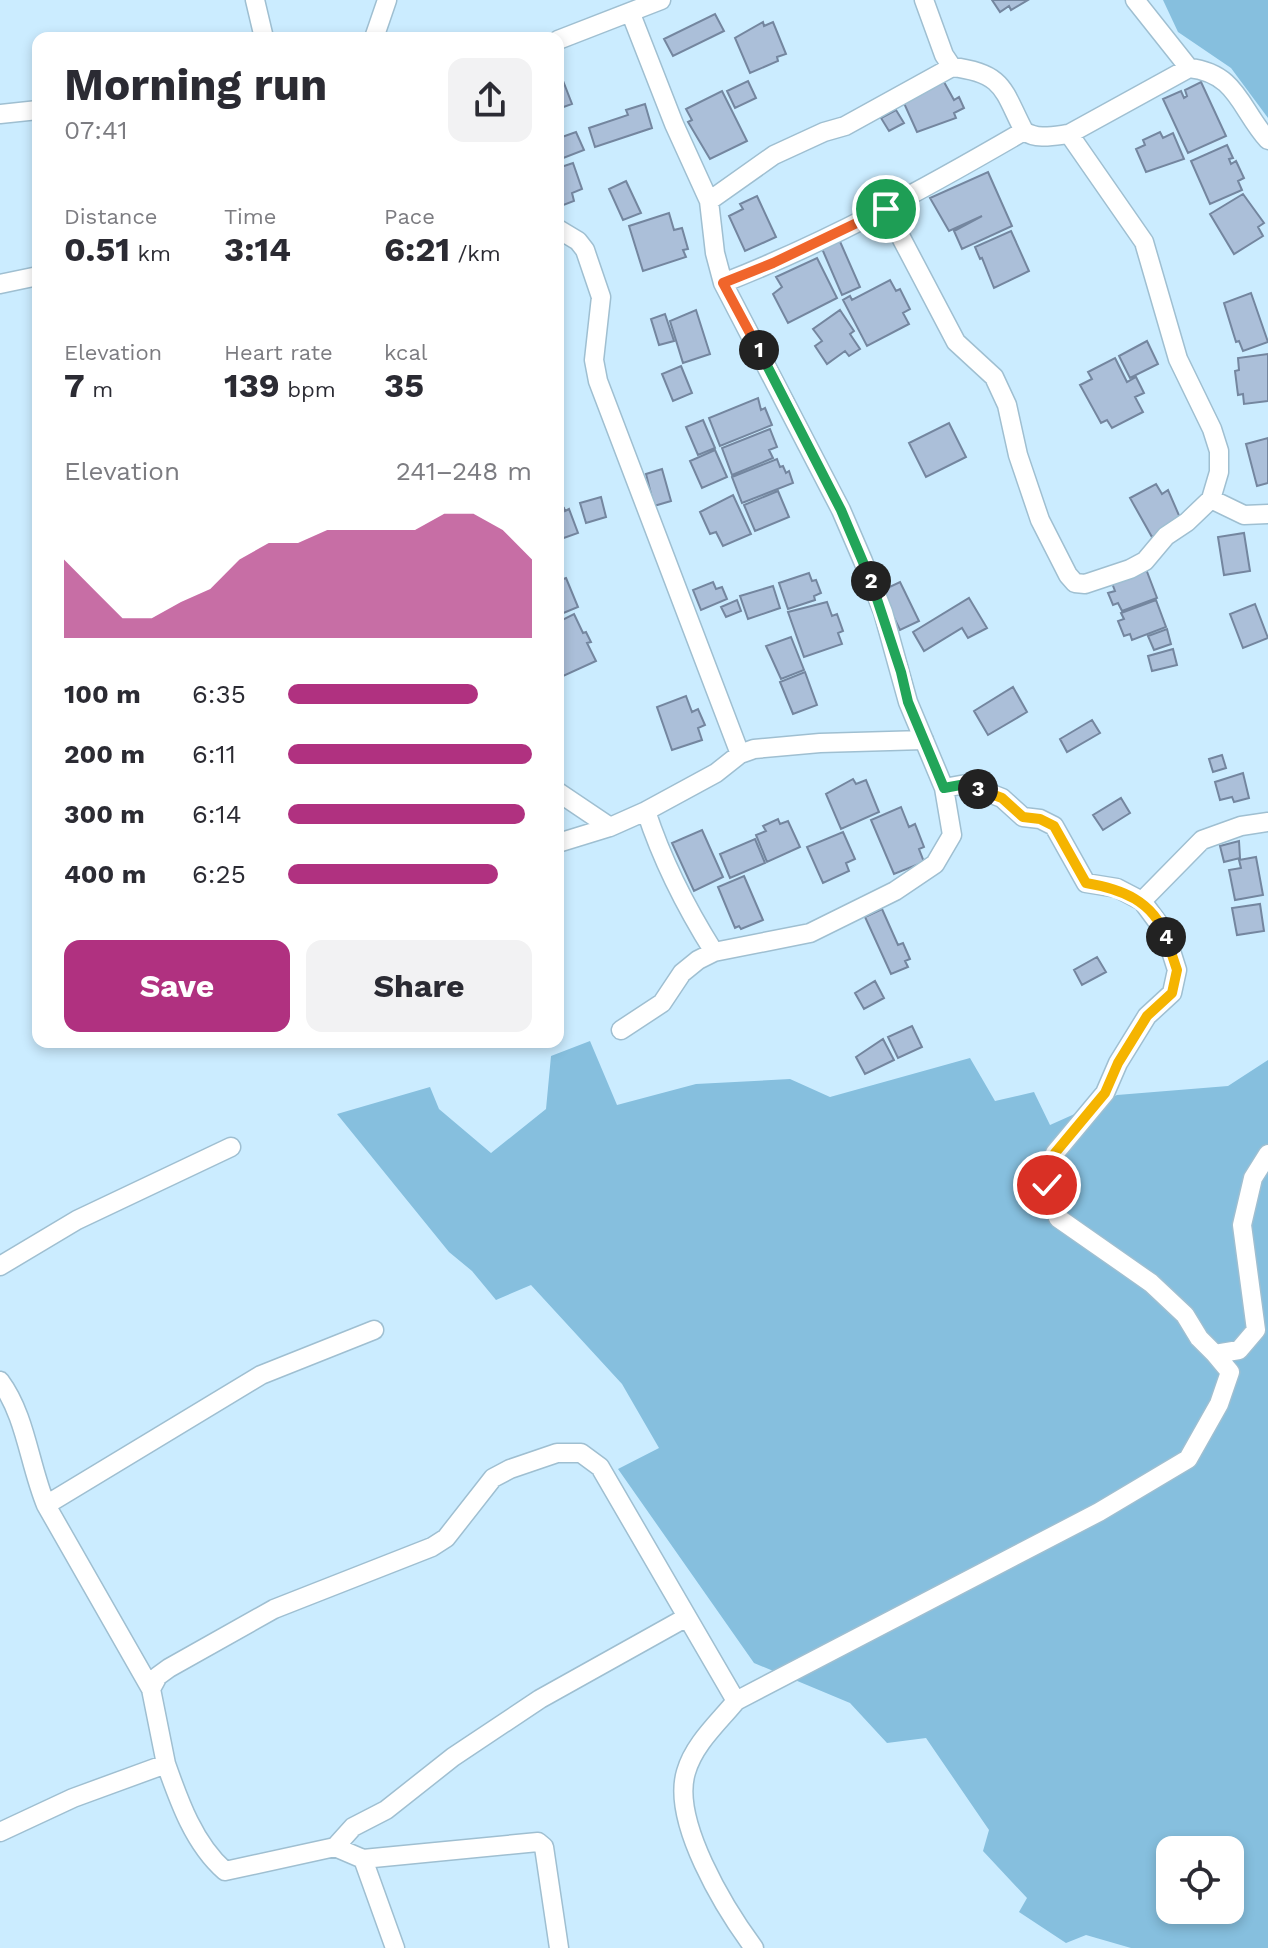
<!DOCTYPE html>
<html lang="en">
<head>
<meta charset="utf-8">
<style>
	body { margin:0; font-family:"Work Sans",sans-serif; background:#f2f2f3; color:#2b2b33; height:100vh; display:flex; flex-direction:column; font-size:30px; white-space:nowrap }
	* { box-sizing:border-box; margin:0 }
	p { font-size:26px; color:#7c7c81 }
	.icon { flex:none; width:44px; height:44px; fill:none; stroke:currentColor; stroke-width:2; stroke-linecap:round; stroke-linejoin:round }
	.map { position:relative; flex:1; overflow:hidden }
	.details { position:absolute; left:32px; top:32px; width:532px; height:1016px; display:flex; flex-direction:column; background:#fff; border-radius:16px; box-shadow:0 4px 12px #0003 }
	.details>* { flex:none }
	.controls { position:absolute; left:1156px; top:1836px; display:grid; gap:16px }
	.controls a { display:grid; place-items:center; width:88px; height:88px; border-radius:16px; background:#fff; box-shadow:0 4px 12px #0003; font-size:40px }
	.pin { position:absolute; display:grid; place-items:center; width:68px; height:68px; color:#fff; margin:-34px; border:4px solid #fff; border-radius:50%; box-shadow:0 2px 8px #0007 }
	.km { position:absolute; width:40px; height:40px; margin:-20px; border-radius:50%; background:#222; color:#fff; font-size:22px; line-height:40px; text-align:center }
	.round { display:grid; place-items:center; flex:none; width:84px; height:84px; border-radius:16px; background:#f2f2f3 }
	.summary { display:flex; align-items:center; justify-content:space-between; height:136px; padding:0 32px }
	h1 { font-size:44px; font-weight:700; line-height:60px }
	.stats { display:grid; grid-template-columns:repeat(3,1fr); gap:12px; height:136px; padding:8px 32px }
	.stats div { display:grid; align-content:center }
	.stats b { font-size:34px; font-weight:700 }
	.stats small { font-size:22px; font-weight:400 }
	.stats p { font-size:22px }
	.chart { height:224px; padding:16px 32px }
	.chart p { display:flex; justify-content:space-between }
	.chart svg { width:100%; height:144px; margin-top:8px; fill:#b03180; opacity:.7 }
	.button { display:flex; gap:16px; margin-top:auto; padding:16px 32px }
	.button a { flex:1; height:92px; border-radius:16px; background:#b03180; color:#fff; font-size:32px; font-weight:700; line-height:92px; text-align:center }
	.button a+a { background:#f2f2f3; color:#2b2b33 }
	ul { padding:0 32px; list-style:none; font-size:26px }
	li { display:grid; grid-template-columns:128px 96px 1fr; align-items:center; height:60px }
	li i { height:20px; border-radius:10px; background:#b03180 }
	.map>svg:first-child { display:block }
</style>
</head>
<body>
<div class="map">
<svg width="1268" height="1948" viewBox="0 0 1268 1948">
	<rect width="100%" height="100%" fill="#cbecff"/>
	<path fill="#86bfde" fill-rule="evenodd" d="M1163,0H1268V118L1231,68L1178,32Z
		M590,1041L617,1105L696,1084L790,1079L830,1097L970,1058L995,1101L1034,1092L1050,1125L1117,1095L1228,1086L1268,1060V1948H1131L1086,1935L1066,1943L1019,1912L1027,1898L983,1851L989,1830L926,1738L887,1743L850,1703L754,1663L618,1469L659,1448L622,1384L531,1285L496,1300L472,1271L449,1252L337,1114L430,1087L439,1109L491,1153L546,1109L551,1056ZM1170,1850H1230V1910H1170Z"/>
	<path fill="#abbfd9" stroke="#74869f" stroke-width="2" d="M992,0H1028L1011,10L1009,6L1000,12Z
		M715,14L724,31L673,56L664,39Z
		M763,22L764,26L773,22L786,54L777,57L778,61L750,73L735,38Z
		M560,73L572,104L558,109V74Z
		M748,81L756,98L735,108L727,91Z
		M944,82L954,100L959,97L964,108L954,113L956,118L917,132L903,101Z
		M1201,82L1226,136L1188,153L1163,99L1181,91L1184,98L1187,96L1185,90Z
		M722,91L747,141L710,159L688,122L692,120L686,109Z
		M645,104L652,128L595,147L589,128L628,115L626,110Z
		M896,110L904,123L889,131L881,118Z
		M558,131L562,137L576,132L584,150L558,160Z
		M1160,132L1163,138L1173,133L1184,159L1146,172L1136,149L1145,145L1143,140Z
		M1227,145L1233,158L1229,159L1231,164L1236,161L1244,178L1238,181L1242,190L1210,204L1191,161Z
		M573,163L582,189L572,193L574,201L558,207V168Z
		M988,172L1012,226L962,249L954,231L982,216L949,231L930,198Z
		M626,181L641,213L623,220L609,189Z
		M1243,194L1264,223L1258,227L1263,236L1234,254L1210,214Z
		M757,196L776,237L745,251L729,216L743,209L740,204Z
		M669,213L674,230L682,228L688,249L683,250L686,257L643,271L629,226Z
		M1011,231L1029,271L994,288L982,258L980,259L975,247Z
		M838,237L860,287L842,295L820,244Z
		M817,258L837,298L788,323L773,294L782,287L776,277Z
		M890,280L896,291L900,289L910,309L903,313L909,324L867,346L843,300L850,296L852,300Z
		M1251,293L1268,342L1243,351L1239,341L1236,342L1224,303Z
		M696,310L710,354L683,363L670,321Z
		M840,310L854,331L850,334L860,349L849,356L845,351L827,364L815,346L822,341L813,329Z
		M665,314L674,341L659,345L651,319Z
		M1147,341L1158,364L1130,378L1119,356Z
		M1268,354V401L1244,404L1243,394L1238,395L1235,371L1239,370L1238,358Z
		M1115,358L1127,382L1136,377L1144,393L1135,397L1143,412L1112,428L1107,420L1101,423L1080,385L1092,379L1088,372Z
		M681,366L692,393L673,401L662,374Z
		M758,398L761,410L765,408L772,425L720,446L709,418Z
		M703,420L715,448L698,455L686,427Z
		M949,423L966,457L926,477L909,443Z
		M770,429L777,447L769,450L773,458L732,475L722,448Z
		M1268,438V483L1257,486L1246,444Z
		M715,450L727,477L702,488L690,461Z
		M777,459L780,467L783,466L786,473L789,471L793,483L742,503L732,477Z
		M662,469L671,501L654,506L646,474Z
		M1156,484L1162,494L1168,490L1181,520L1152,537L1130,498Z
		M778,491L789,517L755,531L744,505Z
		M733,495L751,534L723,546L716,532L710,534L700,512Z
		M601,497L606,517L586,523L580,503Z
		M564,508L565,511L569,509L578,533L558,540V510Z
		M1244,533L1250,571L1224,575L1218,537Z
		M1146,569L1157,598L1122,611L1118,603L1113,605L1108,593L1115,591L1112,583Z
		M809,573L812,581L816,580L821,593L814,596L815,600L788,609L779,583Z
		M566,578L578,607L561,614L558,581Z
		M713,582L716,589L722,587L727,599L701,610L693,590Z
		M900,582L919,621L900,630L881,591Z
		M773,586L780,608L748,619L740,596Z
		M969,598L987,628L968,638L962,628L924,651L913,632Z
		M737,600L741,611L726,617L721,607Z
		M1156,600L1166,627L1132,640L1130,634L1124,636L1118,621L1124,619L1121,613Z
		M827,602L832,616L837,614L843,631L838,633L842,644L804,657L788,612Z
		M1255,604L1268,638L1243,648L1230,614Z
		M574,614L583,633L586,632L591,642L587,643L596,661L561,677L558,670V622Z
		M1167,629L1171,644L1154,650L1148,636Z
		M791,637L804,670L781,679L766,646Z
		M1173,649L1177,665L1152,671L1148,656Z
		M805,672L817,705L793,714L780,682Z
		M1013,687L1027,712L988,735L974,711Z
		M686,696L692,712L698,709L705,725L698,728L702,740L672,750L657,707Z
		M1092,720L1100,733L1067,752L1060,739Z
		M1222,755L1226,768L1213,772L1209,759Z
		M1243,773L1249,798L1234,802L1232,797L1220,800L1215,782Z
		M853,779L856,784L866,780L879,812L841,829L826,794Z
		M1121,798L1130,813L1103,830L1093,815Z
		M901,807L909,827L915,824L924,847L919,849L924,862L894,874L871,820Z
		M778,819L780,824L788,821L800,847L767,862L756,835L766,831L763,826Z
		M702,830L723,877L694,891L672,843Z
		M843,832L855,859L846,863L849,871L823,883L807,847Z
		M755,839L765,863L730,878L720,854Z
		M1239,841L1240,858L1224,862L1220,846Z
		M1256,857L1263,895L1235,900L1229,870L1241,868L1239,860Z
		M744,876L763,920L741,929L739,926L735,928L718,887Z
		M1260,904L1264,931L1237,935L1232,908Z
		M882,909L898,945L903,943L910,959L905,961L908,967L891,974L865,917Z
		M1097,957L1106,972L1082,985L1074,970Z
		M875,981L884,998L864,1009L855,993Z
		M912,1026L922,1047L898,1058L888,1037Z
		M883,1039L894,1060L865,1074L856,1057Z"/>
	<g fill="none" stroke-linecap="round" stroke-linejoin="round">
		<defs>
			<path id="minor" d="M255,0L264,38
				M924,0L944,55L952,67C1005,73 1003,91 1024,131C1037,140 1053,136 1069,134L1189,68C1237,73 1240,109 1268,140
				M1135,0L1189,68
				M374,38L387,0
				M558,40L661,0
				M0,114L38,110
				M709,201L774,155L824,132L845,126L952,67
				M886,209L956,342L994,377L1007,405L1018,455L1040,520L1068,575L1075,583L1085,584L1130,569L1145,561L1166,536L1187,522L1211,499L1219,472V451L1212,429L1178,359L1144,242L1069,134
				M558,229L578,241L585,250L601,297L594,360L598,381L740,754
				M723,283C828,242 926,188 1024,131
				M0,284L38,276
				M1211,499L1244,515L1268,514
				M944,788L966,784L1002,798L1023,817L1040,819L1054,826L1086,883L1117,888L1142,901L1165,932L1177,970L1172,993L1147,1016L1118,1063L1105,1093L1055,1153L1047,1185L1058,1218L1151,1283L1185,1315L1199,1338L1215,1354L1239,1350L1256,1330L1242,1225L1253,1178L1268,1154
				M558,792L610,827L646,811C663,863 685,906 714,952
				M646,811L716,773L740,754L754,749L820,743L924,740
				M558,843L610,827
				M1142,901L1202,840L1241,826L1268,822
				M621,1030L662,1003L682,973L698,960L714,952L810,933L895,891L935,864L952,835L944,788L908,702L883,612L863,561L841,510L723,283L715,253L709,201L674,124L631,14
				M0,1266L77,1220L231,1147
				M0,1381C26,1416 29,1464 46,1505L151,1689L166,1764L73,1798L0,1832
				M46,1505L261,1375L374,1330
				M151,1689L158,1676L169,1668L274,1609L432,1547L446,1538L493,1478L510,1469L557,1453H581L600,1467L736,1701
				M166,1764C179,1801 194,1844 225,1871L335,1847L353,1827L386,1810L453,1757L540,1699L687,1617
				M335,1847L363,1859L538,1842L544,1847L559,1948
				M363,1859L395,1948
				M754,1948C725,1909 671,1821 686,1772C694,1744 718,1723 736,1701L1099,1512L1188,1459L1219,1404L1230,1372L1215,1354"/>
		</defs>
		<use href="#minor" stroke="#9fbfd1" stroke-width="21"/>
		<use href="#minor" stroke="#fff" stroke-width="18"/>
	</g>
	<g fill="none" stroke-linecap="round" stroke-linejoin="round">
		<defs>
			<path id="split-1" d="M759,350L723,283L773,263L886,209"/>
			<path id="split-2" d="M759,350L841,510L871,581"/>
			<path id="split-3" d="M871,581L901,672L908,702L944,788L966,784L978,789"/>
			<path id="split-4" d="M978,789L1002,798L1023,817L1040,819L1054,826L1086,883C1122,889 1153,901 1166,937"/>
			<path id="split-5" d="M1047,1185L1055,1153L1105,1093L1118,1063L1147,1016L1172,993L1177,970L1166,937"/>
		</defs>
		<use href="#split-1" stroke="#fff" stroke-width="16"/>
		<use href="#split-2" stroke="#fff" stroke-width="16"/>
		<use href="#split-3" stroke="#fff" stroke-width="16"/>
		<use href="#split-4" stroke="#fff" stroke-width="16"/>
		<use href="#split-5" stroke="#fff" stroke-width="16"/>
		<use href="#split-1" stroke="#f0652b" stroke-width="10"/>
		<use href="#split-2" stroke="#22a559" stroke-width="10"/>
		<use href="#split-3" stroke="#22a559" stroke-width="10"/>
		<use href="#split-4" stroke="#f5b400" stroke-width="10"/>
		<use href="#split-5" stroke="#f5b400" stroke-width="10"/>
	</g>
</svg>
<div class="controls">
<a><svg class="icon" aria-label="locate" viewBox="0 0 24 24"><circle cx="12" cy="12" r="6"/><path d="M12 2v4M12 18v4M2 12h4M18 12h4"/></svg></a>
</div>
<div class="pin" style="left:886px;top:209px;background:#1e9e55"><svg class="icon" aria-label="arrive" viewBox="0 0 24 24"><path d="M6 21V4h12l-3 4 3 4H6"/></svg></div>
<div class="pin" style="left:1047px;top:1185px;background:#d93025"><svg class="icon" aria-label="check" viewBox="0 0 24 24"><path d="M5 12l5 5 9-10"/></svg></div>
<b class="km" style="left:759px;top:350px">1</b>
<b class="km" style="left:871px;top:581px">2</b>
<b class="km" style="left:978px;top:789px">3</b>
<b class="km" style="left:1166px;top:937px">4</b>
<section class="details">
<div class="summary"><div><h1>Morning run</h1><p>07:41</p></div><a class="round"><svg class="icon" aria-label="share" viewBox="0 0 24 24"><path d="M12 15V3M7 8l5-5 5 5M5 13v7h14v-7"/></svg></a></div>
<div class="stats">
<div><p>Distance</p><b>0.51<small> km</small></b></div>
<div><p>Time</p><b>3:14</b></div>
<div><p>Pace</p><b>6:21<small> /km</small></b></div>
</div>
<div class="stats">
<div><p>Elevation</p><b>7<small> m</small></b></div>
<div><p>Heart rate</p><b>139<small> bpm</small></b></div>
<div><p>kcal</p><b>35</b></div>
</div>
<div class="chart"><p><span>Elevation</span>241–248 m</p>
<svg viewBox="0 0 160 44" preserveAspectRatio="none"><path d="M0 44V20L10 29L20 38L30 38L40 33L50 29L60 20L70 15L80 15L90 11L100 11L110 11L120 11L130 6L140 6L150 11L160 20V44z"/></svg>
</div>
<ul>
<li><b>100 m</b>6:35<i style="width:78%"></i></li>
<li><b>200 m</b>6:11<i style="width:100%"></i></li>
<li><b>300 m</b>6:14<i style="width:97%"></i></li>
<li><b>400 m</b>6:25<i style="width:86%"></i></li>
</ul>
<div class="button"><a>Save</a><a>Share</a></div>
</section>
</div>
</body>
</html>
